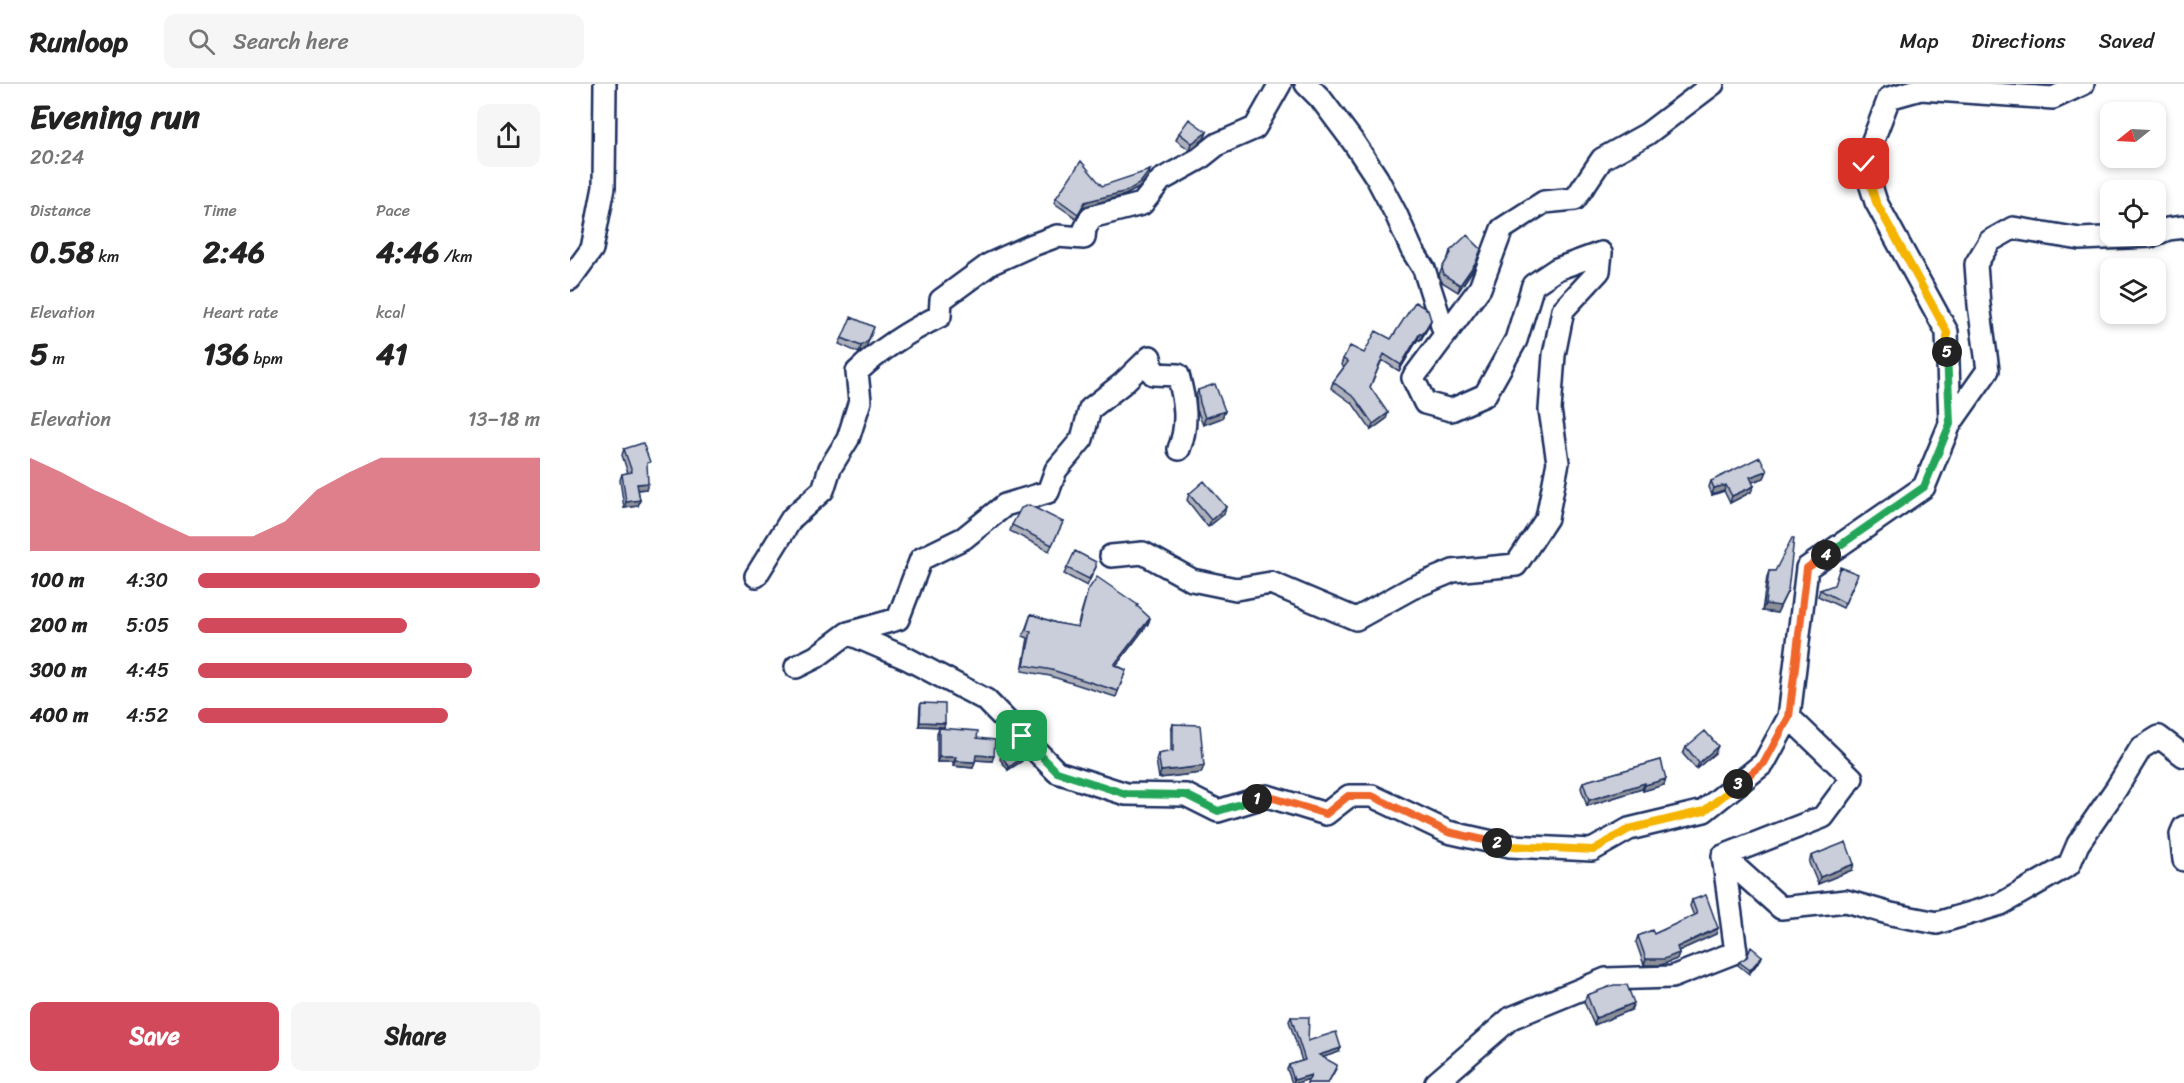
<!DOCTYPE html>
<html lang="en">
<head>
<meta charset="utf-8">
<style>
	body { margin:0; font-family:Sriracha,sans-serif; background:#f6f6f6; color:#222; height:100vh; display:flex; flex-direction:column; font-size:22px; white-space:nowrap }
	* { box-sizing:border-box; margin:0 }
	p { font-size:20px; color:#767676 }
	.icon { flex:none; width:33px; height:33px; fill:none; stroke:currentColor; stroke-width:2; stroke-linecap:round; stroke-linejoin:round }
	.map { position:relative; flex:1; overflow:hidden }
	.sheet { display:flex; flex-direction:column; background:#fff; width:570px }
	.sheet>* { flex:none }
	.needle { width:39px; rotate:252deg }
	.controls { position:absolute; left:1530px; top:18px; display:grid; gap:12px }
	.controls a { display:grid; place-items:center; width:66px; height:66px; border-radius:12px; background:#fff; box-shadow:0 3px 9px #0003; font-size:30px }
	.pin { position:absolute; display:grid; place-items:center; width:51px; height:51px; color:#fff; margin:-26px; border-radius:12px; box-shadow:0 3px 9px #0006 }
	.km { position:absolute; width:30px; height:30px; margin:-15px; border-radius:50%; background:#222; color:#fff; font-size:16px; line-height:30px; text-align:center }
	.round { display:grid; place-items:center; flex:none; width:63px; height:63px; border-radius:12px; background:#f6f6f6 }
	.headline { display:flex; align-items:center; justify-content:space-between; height:102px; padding:0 30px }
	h1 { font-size:33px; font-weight:700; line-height:45px }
	.metrics { display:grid; grid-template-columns:repeat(3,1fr); gap:9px; height:102px; padding:6px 30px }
	.metrics div { display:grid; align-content:center }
	.metrics b { font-size:30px; font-weight:700 }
	.metrics small { font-size:16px; font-weight:400 }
	.metrics p { font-size:16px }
	.chart { height:168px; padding:12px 30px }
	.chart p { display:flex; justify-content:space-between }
	.chart svg { width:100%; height:108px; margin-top:6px; fill:#d1495b; opacity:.7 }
	.cta { display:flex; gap:12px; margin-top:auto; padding:12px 30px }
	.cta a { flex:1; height:69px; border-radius:12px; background:#d1495b; color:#fff; font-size:24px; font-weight:700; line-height:69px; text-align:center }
	.cta a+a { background:#f6f6f6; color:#222 }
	ul { padding:0 30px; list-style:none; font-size:20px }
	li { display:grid; grid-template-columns:96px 72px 1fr; align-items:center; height:45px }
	li i { height:15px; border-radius:8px; background:#d1495b }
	header { display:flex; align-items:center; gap:36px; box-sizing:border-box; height:84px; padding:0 30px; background:#fff; border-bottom:2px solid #e0e0e0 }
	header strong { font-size:28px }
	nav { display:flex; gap:33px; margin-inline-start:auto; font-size:21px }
	.search { width:420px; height:54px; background:#f6f6f6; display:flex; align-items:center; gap:15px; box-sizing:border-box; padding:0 21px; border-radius:12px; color:#767676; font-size:22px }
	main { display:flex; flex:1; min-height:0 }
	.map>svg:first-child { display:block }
</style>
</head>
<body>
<header>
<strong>Runloop</strong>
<div class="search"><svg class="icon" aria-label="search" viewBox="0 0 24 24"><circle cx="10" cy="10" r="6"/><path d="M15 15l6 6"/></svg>Search here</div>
<nav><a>Map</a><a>Directions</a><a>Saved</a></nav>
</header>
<main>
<section class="sheet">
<div class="headline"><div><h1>Evening run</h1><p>20:24</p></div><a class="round"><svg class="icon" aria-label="share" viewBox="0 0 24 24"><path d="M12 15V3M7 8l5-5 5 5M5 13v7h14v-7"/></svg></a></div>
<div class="metrics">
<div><p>Distance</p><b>0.58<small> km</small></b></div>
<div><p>Time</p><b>2:46</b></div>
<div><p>Pace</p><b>4:46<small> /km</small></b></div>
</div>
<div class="metrics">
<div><p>Elevation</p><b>5<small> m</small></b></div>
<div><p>Heart rate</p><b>136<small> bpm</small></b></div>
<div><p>kcal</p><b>41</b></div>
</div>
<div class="chart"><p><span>Elevation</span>13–18 m</p>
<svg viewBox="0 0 160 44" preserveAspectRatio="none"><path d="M0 44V6L10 12L20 19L30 25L40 32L50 38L60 38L70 38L80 32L90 19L100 12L110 6L120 6L130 6L140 6L150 6L160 6V44z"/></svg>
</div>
<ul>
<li><b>100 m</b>4:30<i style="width:100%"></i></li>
<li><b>200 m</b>5:05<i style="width:61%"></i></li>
<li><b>300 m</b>4:45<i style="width:80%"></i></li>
<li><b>400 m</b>4:52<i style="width:73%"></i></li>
</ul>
<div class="cta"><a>Save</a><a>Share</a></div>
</section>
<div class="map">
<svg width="1614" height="999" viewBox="0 0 1614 999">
	<rect width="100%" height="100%" fill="#fff"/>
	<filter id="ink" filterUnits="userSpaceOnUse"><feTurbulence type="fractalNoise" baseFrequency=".0167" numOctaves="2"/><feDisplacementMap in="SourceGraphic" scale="12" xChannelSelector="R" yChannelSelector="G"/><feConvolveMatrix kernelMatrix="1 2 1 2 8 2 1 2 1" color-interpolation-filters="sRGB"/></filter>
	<g filter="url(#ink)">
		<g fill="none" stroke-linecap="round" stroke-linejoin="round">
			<defs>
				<path id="minor" d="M736,0L751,15L784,59L807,94L826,130L842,166L854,185L875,251
					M1586,150L1598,145L1614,143
					M0,195L22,165L34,103L35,0
					M1380,340L1418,286L1409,221L1406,180L1420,157L1443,144L1510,155L1581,152
					M541,472L573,469L622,496L666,505L701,499L786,535L842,504L883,487L946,481L977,434L988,378L980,326L984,271L993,226L1029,187L1031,169L987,185L963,201L946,256L915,311L881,326L855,319L843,294L910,204L932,145L974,118L1005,115L1032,75L1077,50L1143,0
					M186,492L222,434L253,406L260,384L278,355L290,317L287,288C312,264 339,247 370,232L371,216L420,180L460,162L487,152L514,154L515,145L521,133L572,120L591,96L629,75L648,60L685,44L710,0
					M278,549L328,535L351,475L394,454L435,421L478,408L486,386L512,355L520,325L552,300L580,273L583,290L608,291C615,316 619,340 609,365
					M226,583L246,573L278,549L336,574L416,616L487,688L556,710L616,711L648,727L697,712L756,730L779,712H802L878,748L940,762L1022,766L1059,745L1134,727L1194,679L1219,633
					M1614,743L1611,750L1614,776
					M1153,772L1211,824L1276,817L1321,830L1367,839L1431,820L1499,781L1508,760L1546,705L1571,664L1589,653L1614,672
					M866,999L941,934L1036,895L1102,893L1166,868L1153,772L1253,733L1282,694L1219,633L1237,484L1354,403L1380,340L1377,248L1306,118L1294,80L1319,14L1351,5L1483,14L1513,0"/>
			</defs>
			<use href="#minor" stroke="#1b2f5e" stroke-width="26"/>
			<use href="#minor" stroke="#fff" stroke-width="21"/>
		</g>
		<path fill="#aeb1bb" stroke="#1b2f5e" stroke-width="1.5" d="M637,48L634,55L620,66L606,56L609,49Z
			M579,91L569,104L555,111L513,123L506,134L484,119L486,114Z
			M911,165L904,184L888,208L872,198L869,191L872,184L878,174L880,167Z
			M861,236L859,242L850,257L848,255L829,287L812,276L800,303L816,335L801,346L783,320L761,304L763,298L774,283L771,281L773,275L794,269Z
			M272,254L296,264L289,269L269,260Z
			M628,306L655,327L652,334L633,341L627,326L626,312Z
			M54,365L77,384L76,405L68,406L70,416L68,422L54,424L50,396L52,390L58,389L52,371Z
			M1197,387L1194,394L1182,398L1181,408L1160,419L1154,407L1142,411L1139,403L1141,397Z
			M619,410L654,430L638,443L617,416Z
			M493,438L479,467L440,447L442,441Z
			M526,483L517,502L494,490L497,484Z
			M1199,487H1205L1218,506L1207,529L1192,527L1197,493Z
			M1286,496L1273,524L1248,512L1250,506Z
			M518,506L567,523L580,534L578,540L546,581L556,586L546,613L480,592L452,587L458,554L453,552L461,530L486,539L507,543Z
			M351,619L375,639L374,643L349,642L350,622Z
			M603,640L631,689L589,694L586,676L588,670L601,668V647Z
			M369,644L407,654L422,677L405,676L403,684L383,682L384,678H367V649Z
			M1116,663L1145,669L1126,685L1113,670Z
			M431,671L453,673L452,677L438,686L430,675Z
			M1091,676L1094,701L1073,707L1072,705L1017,722L1011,704L1013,698Z
			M1241,772L1282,786L1248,800L1239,779Z
			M1122,816L1146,850L1108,867L1109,869L1107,875L1091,881H1074L1066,858L1068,852L1084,850L1124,832L1120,822Z
			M1192,872L1191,875L1179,890L1168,881L1169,878Z
			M1017,911L1061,926L1024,941L1014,918Z
			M721,933L738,957L769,968L753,973L766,985L758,999H737L739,995L727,999H722L717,985L719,981L732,977L719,937Z"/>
		<path fill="#8d9099" stroke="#1b2f5e" stroke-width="1.5" d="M637,48L634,55L620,66L622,59Z
			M580,86L579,91L569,104L555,111L513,123L506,134L508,130L515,118Z
			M906,178L904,184L888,208L890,201Z
			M861,236L859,242L850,257L852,251Z
			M304,243L296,264L289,269L291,262Z
			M850,249L848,255L829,287L831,281Z
			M655,327L652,334L633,341L635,334Z
			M818,329L816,335L801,346L803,340Z
			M1197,387L1194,394L1177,400L1180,393Z
			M78,399L76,405L65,406L67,400Z
			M1156,401L1154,407L1142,411L1144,404Z
			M1184,402L1181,408L1160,419L1162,412Z
			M70,416L68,422L54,424L56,418Z
			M656,423L654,430L638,443L641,436Z
			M1218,506L1207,529L1192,527L1195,520Z
			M580,534L578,540L542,587L544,581Z
			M350,638L375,639L374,643L349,642Z
			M1148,662L1145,669L1126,685L1129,679Z
			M406,671L424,672L422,677L404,676Z
			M369,673H386L384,678H367Z
			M453,673L452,677L438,686L439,683Z
			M385,677L405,678L403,684L383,682Z
			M634,682L631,689L589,694L591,687Z
			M1096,695L1094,701L1073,707L1075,701Z
			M1075,699L1072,705L1017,722L1019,716Z
			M1284,780L1282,786L1248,800L1250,793Z
			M1148,844L1146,850L1104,869L1107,863Z
			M1109,869L1107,875L1091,881H1074L1076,875Z
			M1192,872L1191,875L1179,890L1180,886Z
			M1064,919L1061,926L1024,941L1026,934Z
			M771,964L769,968L748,975L749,971Z
			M741,991L739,995L727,999H723L724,996Z"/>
		<path fill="#caceda" stroke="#1b2f5e" stroke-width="1.5" d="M619,35L637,48L622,59L609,49Z
			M511,77L532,102L580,86L570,99L557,107L515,118L508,130L486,114Z
			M897,151L911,165L906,178L890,201L874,191L872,184L881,169L880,167Z
			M845,218L858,226L861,236L852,251L850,249L831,281L814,270L800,303L818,329L803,340L785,314L763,298L778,278L773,275L780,262L794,269L806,247L821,255Z
			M281,233L304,243L298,257L291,262L272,254Z
			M645,300L655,327L635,334L630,319L628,306Z
			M73,359L80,378L77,379L78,399L67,400L70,416L56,418L52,390L62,388L54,365Z
			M1190,373L1197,387L1180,393L1184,402L1162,412L1156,401L1144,404L1141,397Z
			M634,397L656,423L641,436L619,410Z
			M459,421L493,438L482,461L442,441L451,424Z
			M1222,454H1224L1218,506L1210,522L1195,520L1199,487H1205Z
			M505,467L526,478V483L519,495L497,484Z
			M1270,483L1288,490L1275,519L1250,506L1264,501Z
			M527,493L568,521L567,522L580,534L544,581L556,586L548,607L482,586L454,581L461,548L456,546L461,530L486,539L508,543L518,506Z
			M351,619L375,620V639L350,638Z
			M603,640L630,641L634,682L591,687L588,670L603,667Z
			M369,644L408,647L407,654L425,656L424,672L406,671L405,678L385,677L386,673H369Z
			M1135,647L1148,662L1129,679L1116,663Z
			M446,662L453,673L439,683L431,671Z
			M1091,676L1096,695L1075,701V699L1019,716L1013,698Z
			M1276,758L1284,780L1250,793L1241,772Z
			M1136,811L1148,844L1107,863L1109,869L1094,875H1076L1068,852L1082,846L1084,850L1127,830L1122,816Z
			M1181,863L1192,872L1180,886L1169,878L1177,873Z
			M1044,901H1057L1064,919L1026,934L1017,911Z
			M721,933H739L738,957L766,948L771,964L749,971L767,981L758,999H737L741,991L724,996L719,981L735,976Z"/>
	</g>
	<g fill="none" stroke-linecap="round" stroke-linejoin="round" filter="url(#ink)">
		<defs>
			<path id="split-1" d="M452,652L487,688L556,710L616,711L648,727L687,715"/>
			<path id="split-2" d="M687,715L697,712L756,730L778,712H802L878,748L927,759"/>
			<path id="split-3" d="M927,759L940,762L1023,766L1059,745L1134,727L1168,700"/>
			<path id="split-4" d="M1168,700L1194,679L1219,633L1237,484L1256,471"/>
			<path id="split-5" d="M1256,471L1354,403L1380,340L1377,268"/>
			<path id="split-6" d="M1294,80L1306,118L1377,248V268"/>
		</defs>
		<use href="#split-1" stroke="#fff" stroke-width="12"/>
		<use href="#split-2" stroke="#fff" stroke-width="12"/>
		<use href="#split-3" stroke="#fff" stroke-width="12"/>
		<use href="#split-4" stroke="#fff" stroke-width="12"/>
		<use href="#split-5" stroke="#fff" stroke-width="12"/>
		<use href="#split-6" stroke="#fff" stroke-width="12"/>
		<use href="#split-1" stroke="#22a559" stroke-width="8"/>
		<use href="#split-2" stroke="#f0652b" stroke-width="8"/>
		<use href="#split-3" stroke="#f5b400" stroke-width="8"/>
		<use href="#split-4" stroke="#f0652b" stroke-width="8"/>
		<use href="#split-5" stroke="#22a559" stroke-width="8"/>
		<use href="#split-6" stroke="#f5b400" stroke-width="8"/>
	</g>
</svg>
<div class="controls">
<a><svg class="needle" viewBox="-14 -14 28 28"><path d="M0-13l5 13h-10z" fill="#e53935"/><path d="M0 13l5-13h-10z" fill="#767676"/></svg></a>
<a><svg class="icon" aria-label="locate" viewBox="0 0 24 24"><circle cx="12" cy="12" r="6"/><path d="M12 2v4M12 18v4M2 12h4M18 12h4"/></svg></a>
<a><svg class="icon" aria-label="layers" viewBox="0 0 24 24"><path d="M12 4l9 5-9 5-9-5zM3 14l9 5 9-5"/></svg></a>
</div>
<div class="pin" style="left:452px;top:652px;background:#1e9e55"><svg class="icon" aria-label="arrive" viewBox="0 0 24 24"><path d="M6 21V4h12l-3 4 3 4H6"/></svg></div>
<div class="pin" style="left:1294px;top:80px;background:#d93025"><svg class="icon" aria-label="check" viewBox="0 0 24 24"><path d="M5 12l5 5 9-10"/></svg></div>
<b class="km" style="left:687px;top:715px">1</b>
<b class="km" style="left:927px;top:759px">2</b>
<b class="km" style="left:1168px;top:700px">3</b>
<b class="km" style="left:1256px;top:471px">4</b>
<b class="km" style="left:1377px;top:268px">5</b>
</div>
</main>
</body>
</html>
